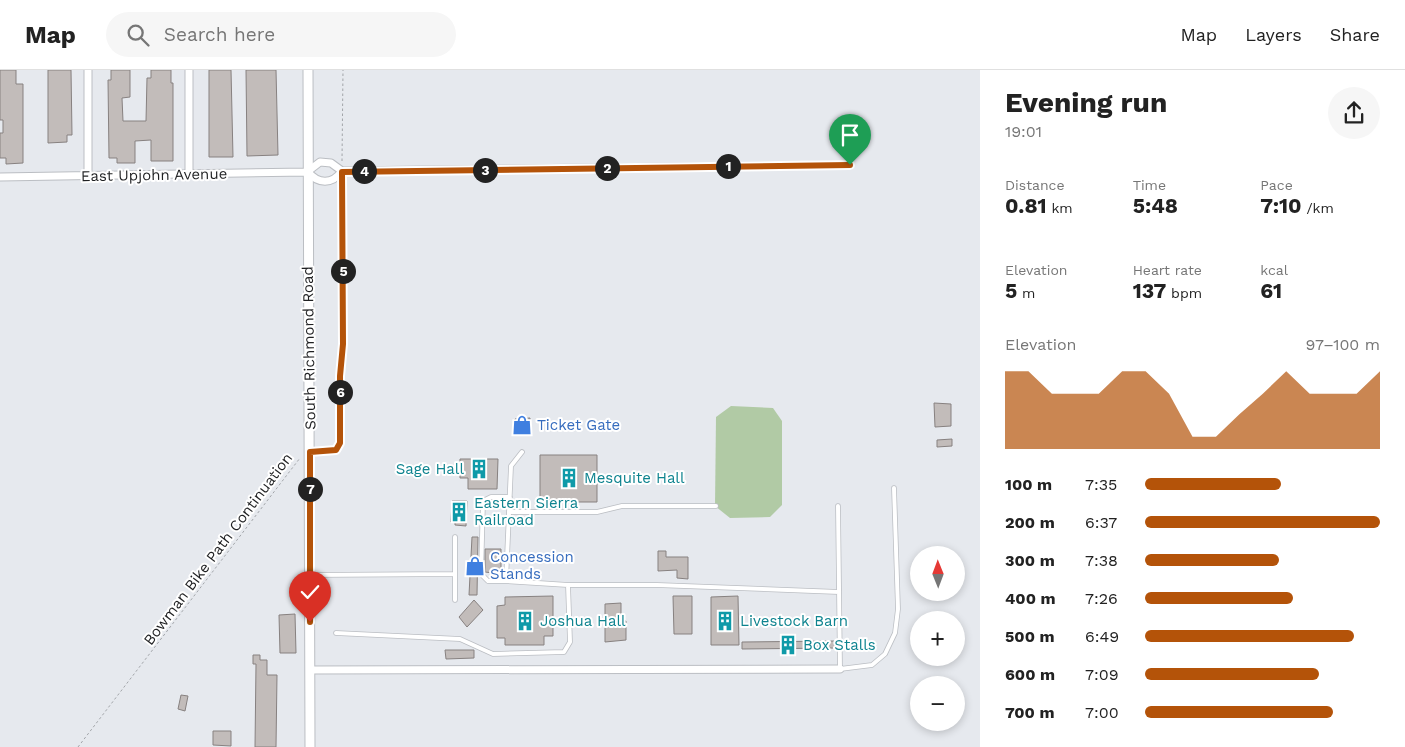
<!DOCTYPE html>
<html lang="en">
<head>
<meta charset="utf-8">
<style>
	body { margin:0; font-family:"Work Sans",sans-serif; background:#f6f6f6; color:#222; height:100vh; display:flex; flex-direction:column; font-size:19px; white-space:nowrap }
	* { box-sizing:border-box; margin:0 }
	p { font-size:16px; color:#767676 }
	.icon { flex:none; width:28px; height:28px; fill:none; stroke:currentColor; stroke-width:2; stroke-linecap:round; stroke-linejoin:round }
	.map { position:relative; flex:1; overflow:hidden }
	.sheet { display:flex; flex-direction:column; background:#fff; width:425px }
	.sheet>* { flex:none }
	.needle { width:32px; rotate:359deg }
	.fabs { position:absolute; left:910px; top:476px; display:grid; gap:10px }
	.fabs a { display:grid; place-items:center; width:55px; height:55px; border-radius:50%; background:#fff; box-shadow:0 2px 8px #0003; font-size:25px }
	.pin { position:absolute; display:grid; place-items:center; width:42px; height:42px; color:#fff; margin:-51px -21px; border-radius:50% 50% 50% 0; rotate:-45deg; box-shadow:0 0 5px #0007 }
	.pin .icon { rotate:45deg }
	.km { position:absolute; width:25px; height:25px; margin:-12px; border-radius:50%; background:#222; color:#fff; font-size:14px; line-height:25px; text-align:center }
	.round { display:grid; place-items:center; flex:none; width:52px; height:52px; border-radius:26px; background:#f6f6f6 }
	.summary { display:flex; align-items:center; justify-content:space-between; height:85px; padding:0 25px }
	h1 { font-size:28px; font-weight:700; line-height:38px }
	.metrics { display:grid; grid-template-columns:repeat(3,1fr); gap:8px; height:85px; padding:5px 25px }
	.metrics div { display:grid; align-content:center }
	.metrics b { font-size:21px; font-weight:700 }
	.metrics small { font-size:14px; font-weight:400 }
	.metrics p { font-size:14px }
	.chart { height:140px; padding:10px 25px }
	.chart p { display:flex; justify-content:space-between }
	.chart svg { width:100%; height:90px; margin-top:5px; fill:#b45309; opacity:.7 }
	ul { padding:0 25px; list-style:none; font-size:16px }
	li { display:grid; grid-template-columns:80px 60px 1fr; align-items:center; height:38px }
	li i { height:12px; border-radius:6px; background:#b45309 }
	header { display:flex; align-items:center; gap:30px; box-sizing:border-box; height:70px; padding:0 25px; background:#fff; border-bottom:1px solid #e0e0e0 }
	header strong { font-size:24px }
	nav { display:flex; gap:28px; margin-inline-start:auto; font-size:18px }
	.search { width:350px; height:45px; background:#f6f6f6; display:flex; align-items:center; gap:12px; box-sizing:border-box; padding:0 18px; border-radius:28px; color:#767676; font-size:19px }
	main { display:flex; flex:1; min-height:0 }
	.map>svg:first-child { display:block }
</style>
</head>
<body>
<header>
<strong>Map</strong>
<div class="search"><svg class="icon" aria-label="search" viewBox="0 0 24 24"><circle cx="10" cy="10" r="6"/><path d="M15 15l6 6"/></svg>Search here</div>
<nav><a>Map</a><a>Layers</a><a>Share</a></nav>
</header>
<main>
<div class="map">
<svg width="980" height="677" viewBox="0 0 980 677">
	<rect width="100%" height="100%" fill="#e6e9ee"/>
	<path fill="#b1caa5" d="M731,336L773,338L782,351V435L770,447L730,448L715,436L716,347Z"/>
	<path fill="#c2bcba" stroke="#878180" d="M0,0H16V14H23V93L6,94V88H0V63H3V50H0Z
		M48,0H71L72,65H67V72L48,73Z
		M111,0H130V27L122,28L123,51H146L147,8H151V0H171V13H173V91H151V70L135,71V93H117V88H109L108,10H111Z
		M209,0H231L233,87H209Z
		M246,0H276L278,85L247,86Z
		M934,333L951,334V356L935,357Z
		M530,348V360H515V349Z
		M952,369V376L937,377V370Z
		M540,385H597V432H540Z
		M460,389H498L497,419H468V408H460Z
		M452,431H467L466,456L455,455V452H451Z
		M472,467H478L477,525H469Z
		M485,479H501V504L485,502Z
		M658,481H666V487H688V509L677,508V500L658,501Z
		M553,526V566H544V575H505V568H497V536L505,535V527Z
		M673,526H692V564H674Z
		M738,526L739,575H711V527Z
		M474,530L483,540L467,557L459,547Z
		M621,533V551H626V570L605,572V534Z
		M295,544L296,583H280L279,545Z
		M835,571V578L742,579V572Z
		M445,580H474V588L446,589Z
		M253,585H260V590H267V605H277L276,677H255L256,594H253Z
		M181,625L188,626L185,641L178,639Z
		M213,661H231V676L213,675Z"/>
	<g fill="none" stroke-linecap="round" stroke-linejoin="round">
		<defs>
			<path id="service" d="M522,382L511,396L506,511L568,515H657L839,522
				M838,436L840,599L872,595L885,584L895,563L898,539L894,418
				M509,442H597L622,436H716
				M455,504V530
				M310,505L455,504V467
				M506,511H488L481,504L483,431L491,427H510
				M336,563L460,569L493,584L564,582L570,572L568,515"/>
			<path id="minor" d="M88,0V105
				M189,0V104
				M307,102L320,92L331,93L342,101L850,95
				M308,102C318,114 332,115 342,101
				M0,107L307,102
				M310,600L840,599"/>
			<path id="tertiary" d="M308,0L310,677"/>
		</defs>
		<use href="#service" stroke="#bbbec3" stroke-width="5.5"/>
		<use href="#minor" stroke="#bbbec3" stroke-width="9"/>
		<use href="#tertiary" stroke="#bbbec3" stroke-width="11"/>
		<path stroke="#a2a5a9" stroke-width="1" stroke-dasharray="2.5 2.5" stroke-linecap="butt" d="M342,91L343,0
			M317,382L335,380L340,373V306L343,274L342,112
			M78,677L300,388"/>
		<use href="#service" stroke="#fff" stroke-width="4"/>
		<use href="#minor" stroke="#fff" stroke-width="7"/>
		<use href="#tertiary" stroke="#fff" stroke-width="9"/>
	</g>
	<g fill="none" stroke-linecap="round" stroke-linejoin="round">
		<defs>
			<path id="route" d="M310,552V382L336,380L340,373V306L343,274L342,102L850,95"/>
		</defs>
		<use href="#route" stroke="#fff" stroke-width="10"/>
		<use href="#route" stroke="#b45309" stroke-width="6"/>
	</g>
	<defs>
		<symbol id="shop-bare" viewBox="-9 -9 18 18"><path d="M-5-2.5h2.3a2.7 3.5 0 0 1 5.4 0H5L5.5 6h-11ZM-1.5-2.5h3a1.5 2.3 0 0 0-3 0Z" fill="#3f7fe0" stroke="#fff" stroke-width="2.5" paint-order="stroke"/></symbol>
		<symbol id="building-bare" viewBox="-9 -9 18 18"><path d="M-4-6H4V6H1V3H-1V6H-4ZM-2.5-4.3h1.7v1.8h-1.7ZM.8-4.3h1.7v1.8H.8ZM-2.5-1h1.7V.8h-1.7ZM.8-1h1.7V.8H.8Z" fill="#0f9aa8" stroke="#fff" stroke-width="2.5" paint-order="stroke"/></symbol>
	</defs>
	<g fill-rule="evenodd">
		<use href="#shop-bare" x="508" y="341" width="28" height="28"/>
		<use href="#building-bare" x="465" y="385" width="28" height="28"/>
		<use href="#building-bare" x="555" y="394" width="28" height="28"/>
		<use href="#building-bare" x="445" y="428" width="28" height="28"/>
		<use href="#shop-bare" x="461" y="482" width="28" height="28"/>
		<use href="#building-bare" x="511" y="537" width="28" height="28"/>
		<use href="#building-bare" x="711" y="537" width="28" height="28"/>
		<use href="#building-bare" x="774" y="561" width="28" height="28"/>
	</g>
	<g text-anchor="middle" stroke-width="4" stroke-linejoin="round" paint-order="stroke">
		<g font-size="15" fill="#1f2022" stroke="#fff">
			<text transform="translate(154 105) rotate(-1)" y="5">East Upjohn Avenue</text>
			<text transform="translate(309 278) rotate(-91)" y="5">South Richmond Road</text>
			<text transform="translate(218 479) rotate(-53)" y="5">Bowman Bike Path Continuation</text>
		</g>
		<g font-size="15" fill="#366cbe" stroke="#fff" text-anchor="start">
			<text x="537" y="360">Ticket Gate</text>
			<text x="490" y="492">Concession<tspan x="490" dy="17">Stands</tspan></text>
		</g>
		<g font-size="15" fill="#0d838f" stroke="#fff" text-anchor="start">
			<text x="464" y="404" text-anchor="end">Sage Hall</text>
			<text x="584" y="413">Mesquite Hall</text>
			<text x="474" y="438">Eastern Sierra<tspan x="474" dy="17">Railroad</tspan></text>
			<text x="540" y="556">Joshua Hall</text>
			<text x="740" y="556">Livestock Barn</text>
			<text x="803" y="580">Box Stalls</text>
		</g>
	</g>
</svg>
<div class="fabs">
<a><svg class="needle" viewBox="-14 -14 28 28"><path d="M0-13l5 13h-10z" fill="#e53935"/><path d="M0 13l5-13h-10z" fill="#767676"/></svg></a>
<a>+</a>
<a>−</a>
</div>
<div class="pin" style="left:850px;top:95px;background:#1e9e55"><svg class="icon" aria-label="arrive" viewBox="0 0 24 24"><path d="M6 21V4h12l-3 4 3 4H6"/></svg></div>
<div class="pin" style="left:310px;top:552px;background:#d93025"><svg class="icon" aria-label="check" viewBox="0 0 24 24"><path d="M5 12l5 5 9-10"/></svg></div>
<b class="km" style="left:728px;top:96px">1</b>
<b class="km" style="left:607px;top:98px">2</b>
<b class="km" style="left:485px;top:100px">3</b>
<b class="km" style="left:364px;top:101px">4</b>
<b class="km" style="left:343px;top:201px">5</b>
<b class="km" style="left:340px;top:322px">6</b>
<b class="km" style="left:310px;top:419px">7</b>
</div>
<section class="sheet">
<div class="summary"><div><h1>Evening run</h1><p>19:01</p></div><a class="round"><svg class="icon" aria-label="share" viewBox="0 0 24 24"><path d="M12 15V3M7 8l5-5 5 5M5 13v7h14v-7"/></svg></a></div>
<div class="metrics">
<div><p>Distance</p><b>0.81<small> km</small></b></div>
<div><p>Time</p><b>5:48</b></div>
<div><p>Pace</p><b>7:10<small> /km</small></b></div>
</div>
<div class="metrics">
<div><p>Elevation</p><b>5<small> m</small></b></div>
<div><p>Heart rate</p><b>137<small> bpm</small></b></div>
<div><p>kcal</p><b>61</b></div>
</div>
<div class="chart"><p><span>Elevation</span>97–100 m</p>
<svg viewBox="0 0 160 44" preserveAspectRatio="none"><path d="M0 44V6L10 6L20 17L30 17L40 17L50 6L60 6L70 17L80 38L90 38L100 27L110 17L120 6L130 17L140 17L150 17L160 6V44z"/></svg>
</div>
<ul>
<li><b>100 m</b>7:35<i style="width:58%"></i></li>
<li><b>200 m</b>6:37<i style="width:100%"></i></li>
<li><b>300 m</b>7:38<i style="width:57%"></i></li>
<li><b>400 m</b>7:26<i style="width:63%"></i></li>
<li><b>500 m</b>6:49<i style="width:89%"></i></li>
<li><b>600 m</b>7:09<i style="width:74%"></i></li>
<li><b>700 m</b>7:00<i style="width:80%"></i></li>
</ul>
</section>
</main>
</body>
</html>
